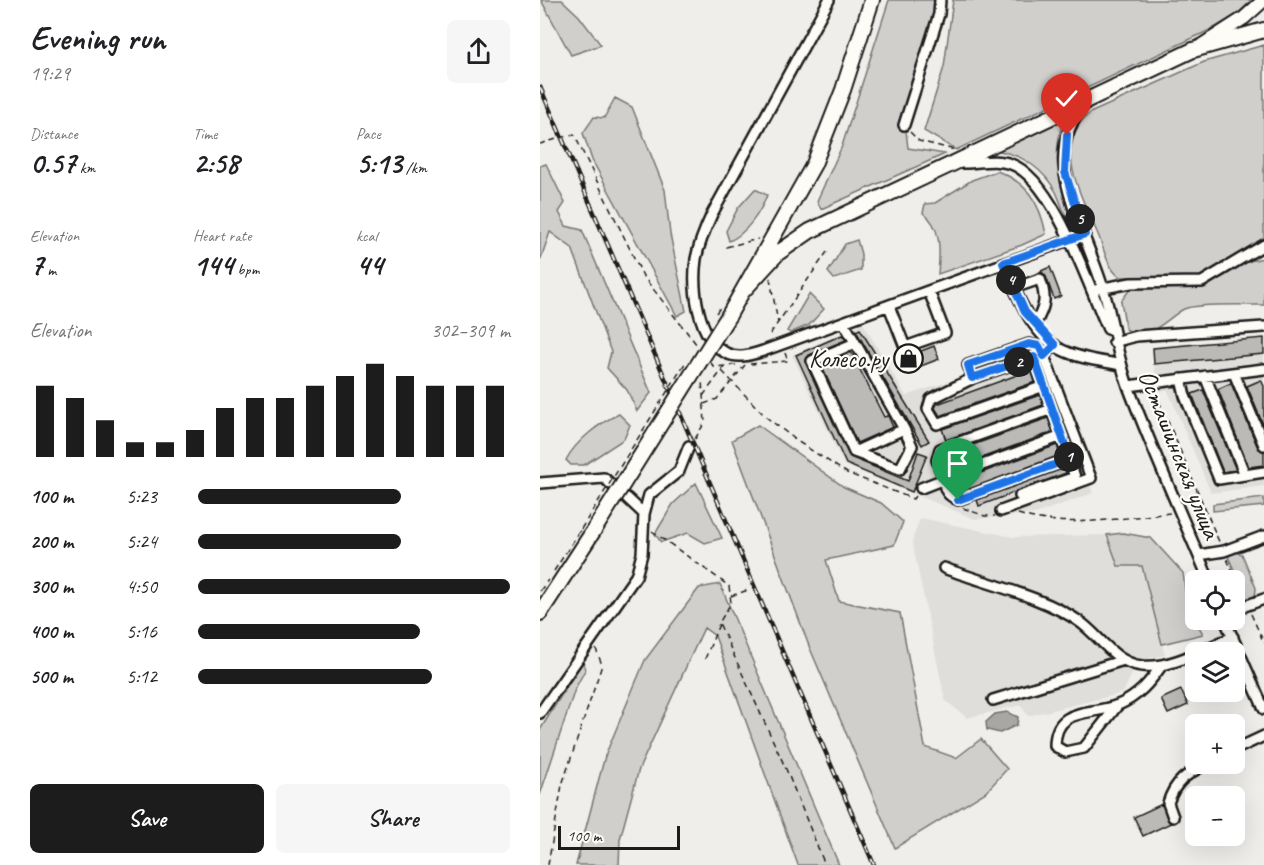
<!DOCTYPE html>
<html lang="en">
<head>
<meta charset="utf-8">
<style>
	body { margin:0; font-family:Caveat,sans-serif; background:#f6f6f6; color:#202124; height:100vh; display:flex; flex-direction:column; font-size:22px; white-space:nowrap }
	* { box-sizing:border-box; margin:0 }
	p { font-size:20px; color:#757577 }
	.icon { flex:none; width:33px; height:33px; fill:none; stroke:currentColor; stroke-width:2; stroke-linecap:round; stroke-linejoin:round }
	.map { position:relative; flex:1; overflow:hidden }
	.panel { display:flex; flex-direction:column; background:#fff; width:540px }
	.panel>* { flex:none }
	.fabs { position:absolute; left:645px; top:570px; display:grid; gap:12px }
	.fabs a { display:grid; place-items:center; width:60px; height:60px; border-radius:9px; background:#fff; box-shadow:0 6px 24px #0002; font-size:30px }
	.scale { position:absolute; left:18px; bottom:15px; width:122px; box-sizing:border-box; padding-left:6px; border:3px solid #1c1c1c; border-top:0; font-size:16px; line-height:21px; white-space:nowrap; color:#1c1c1c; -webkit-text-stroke:4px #fdfcf7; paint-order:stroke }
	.pin { position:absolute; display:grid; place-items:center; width:51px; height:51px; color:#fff; margin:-62px -26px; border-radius:50% 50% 50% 0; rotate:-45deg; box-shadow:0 0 6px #0007 }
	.pin .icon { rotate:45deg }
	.km { position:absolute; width:30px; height:30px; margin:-15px; border-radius:50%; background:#222; color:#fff; font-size:16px; line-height:30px; text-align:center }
	.round { display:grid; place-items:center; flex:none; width:63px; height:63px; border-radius:9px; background:#f6f6f6 }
	.head { display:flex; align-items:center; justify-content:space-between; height:102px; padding:0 30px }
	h1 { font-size:33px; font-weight:800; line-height:45px }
	.figures { display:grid; grid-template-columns:repeat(3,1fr); gap:9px; height:102px; padding:6px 30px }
	.figures div { display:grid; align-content:center }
	.figures b { font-size:30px; font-weight:800 }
	.figures small { font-size:16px; font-weight:400 }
	.figures p { font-size:16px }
	.chart { height:168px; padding:12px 30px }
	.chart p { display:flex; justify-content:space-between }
	.chart svg { width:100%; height:108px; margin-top:6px; stroke:#1c1c1c; stroke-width:6 }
	.cta { display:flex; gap:12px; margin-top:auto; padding:12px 30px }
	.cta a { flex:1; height:69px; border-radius:9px; background:#1c1c1c; color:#fff; font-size:24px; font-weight:800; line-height:69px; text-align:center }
	.cta a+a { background:#f6f6f6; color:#202124 }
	ul { padding:0 30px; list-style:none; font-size:20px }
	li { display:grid; grid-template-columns:96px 72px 1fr; align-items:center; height:45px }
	li i { height:15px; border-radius:8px; background:#1c1c1c }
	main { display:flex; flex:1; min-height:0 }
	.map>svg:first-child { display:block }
</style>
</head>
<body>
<main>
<section class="panel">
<div class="head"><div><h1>Evening run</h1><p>19:29</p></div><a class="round"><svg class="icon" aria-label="share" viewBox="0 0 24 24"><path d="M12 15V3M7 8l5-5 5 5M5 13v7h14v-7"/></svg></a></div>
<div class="figures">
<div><p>Distance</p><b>0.57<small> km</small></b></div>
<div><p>Time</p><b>2:58</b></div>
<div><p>Pace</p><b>5:13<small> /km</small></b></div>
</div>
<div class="figures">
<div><p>Elevation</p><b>7<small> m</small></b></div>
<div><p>Heart rate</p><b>144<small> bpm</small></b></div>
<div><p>kcal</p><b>44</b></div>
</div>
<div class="chart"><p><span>Elevation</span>302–309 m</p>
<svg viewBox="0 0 160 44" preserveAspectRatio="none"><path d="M5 44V15M15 44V20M25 44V29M35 44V38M45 44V38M55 44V33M65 44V24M75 44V20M85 44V20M95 44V15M105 44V11M115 44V6M125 44V11M135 44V15M145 44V15M155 44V15"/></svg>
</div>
<ul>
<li><b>100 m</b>5:23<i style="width:65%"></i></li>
<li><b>200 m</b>5:24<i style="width:65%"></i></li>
<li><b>300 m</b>4:50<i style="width:100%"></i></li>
<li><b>400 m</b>5:16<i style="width:71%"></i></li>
<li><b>500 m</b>5:12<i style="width:75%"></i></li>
</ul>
<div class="cta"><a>Save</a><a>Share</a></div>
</section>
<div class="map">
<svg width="724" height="865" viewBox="0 0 724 865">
	<rect width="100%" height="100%" fill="#f0eeea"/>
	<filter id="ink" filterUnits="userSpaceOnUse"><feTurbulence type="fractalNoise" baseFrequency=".0167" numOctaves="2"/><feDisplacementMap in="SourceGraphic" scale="12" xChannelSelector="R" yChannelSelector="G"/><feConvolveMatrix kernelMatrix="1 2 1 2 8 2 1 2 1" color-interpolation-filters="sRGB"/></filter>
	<g filter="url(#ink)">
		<path fill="#e0deda" d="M323,323L366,396L499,350L553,493L495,514L435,519L304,465L252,355Z
			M724,338V486L671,493L628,391H621L616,382L613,348Z
			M380,518L473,537L567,535L579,566H602L625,655L598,661L583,693L488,716L481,705L427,718L405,700L372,541Z"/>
		<path fill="#d0cfcc" stroke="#767674" stroke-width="1.5" d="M1,0H22L39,16L61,45L31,55Z
			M349,0H401L392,17L395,27L365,122L368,148L405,154L281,209L277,201L302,146Z
			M413,0H712L696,15L676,27L416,150L384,131L404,67Z
			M724,45V238L661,277H580C566,267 564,247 557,232C542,197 511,145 550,113L664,62Z
			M75,98L92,107L125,190L130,234L146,311L137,316L52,160L43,133L54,117L64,118Z
			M523,119C512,160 517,178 532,217L530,222C523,214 521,202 516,192C504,170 483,155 459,151Z
			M6,164L25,203L19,212L26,226L42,230L111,393L97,411L87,390L67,368L71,352L32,248L10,232L0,261V166Z
			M457,171C487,182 500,203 506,234L482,245L398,274C400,252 402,226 383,213L385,204L395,203L432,180Z
			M215,189L227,195C221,212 205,235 189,241L186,231L198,208Z
			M317,240L321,254V270L294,279L288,272L305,244Z
			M724,258V305C707,305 657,303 644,309C626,318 609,344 586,329L581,301L591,288L658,286L705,262Z
			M269,294L284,309L269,325L250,333L247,331Z
			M79,414L90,425L84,439L44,465H31L26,460C36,441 59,423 79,414Z
			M218,425L304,487L341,503L363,522L354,545L286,560L299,601L360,613L385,747L416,758L441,739L467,769L446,792L355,848L269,646L192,440Z
			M156,483L182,538L165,543L148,533L121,542L115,534L133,504Z
			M724,498V506L673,511V504Z
			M583,533L611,538L643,573L647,605L663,634L622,644L602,566H578L567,535Z
			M695,552L702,554L716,588L715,597L708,602L687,554Z
			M180,584L299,865H258L175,636L164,628L99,769L80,839L79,865H36L65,756L105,660L159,588Z
			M43,660L45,670L35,689L0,795V730Z"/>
		<path fill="#a8a7a3" stroke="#706f6d" stroke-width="1.5" d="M467,712L478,717L477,725L460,733L447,730L446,722L455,714Z"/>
		<path fill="#bbbab6" stroke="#1c1c1c" stroke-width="1.5" d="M510,267L521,296L514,299L506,277L501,271Z
			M320,329L389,441L382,445L316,331Z
			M302,335L306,340L269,355L266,364L310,457L368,481L378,452L387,455L372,492L306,464L256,355Z
			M724,338V354L614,364L613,348Z
			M394,346L399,359L368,371L363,358Z
			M311,352L344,417L348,416L353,427L317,443L281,365Z
			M491,370L495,382L400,416L395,408L397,404Z
			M721,380L724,386V427L707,386Z
			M691,383L718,448L724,452V465L709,467L701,448L678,389Z
			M663,390L696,470L683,472L652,394Z
			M500,395L503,405L406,440L402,429Z
			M508,418L513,432L408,470L405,455Z
			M517,445L520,455L418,493L412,487L411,484Z
			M525,468L526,473L439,506L437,500Z
			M641,690L648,705L628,714L621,699Z
			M622,804L631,823L603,836L594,817Z"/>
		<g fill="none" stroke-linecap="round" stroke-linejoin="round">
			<defs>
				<path id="minor" d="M289,0L172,214C165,229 159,243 156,259C152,287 157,338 186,353C198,359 211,355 223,351L545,234
					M545,104C530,121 523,140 524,163C526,201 550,247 562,285C573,318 576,353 588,386C613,452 642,516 669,580
					M364,125L399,14L400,0
					M416,163C434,164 454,158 471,164C514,179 549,288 568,329
					M463,263C476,292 491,335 522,350C540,359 562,361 581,365
					M474,288L500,279C507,298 505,307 495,324
					M558,289L591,283L662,282L724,245
					M349,306L365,347L405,333L389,291
					M304,323L364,429L314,452L272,361L313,344
					M574,342L596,336L724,327
					M694,373L724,445
					M665,376L705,475
					M433,378L391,399L388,409L397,424L504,386
					M641,379L645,396L679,479L724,472
					M588,386L724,369
					M512,409L400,449L397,460L404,479L522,436
					M314,452L360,469L372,446L364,429
					M0,483L64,478L81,493
					M381,488L404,479C404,490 407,495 418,500L529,459
					M480,496L535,477L494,357L433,378L428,365L489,344L499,347L504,356
					M87,498L104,514
					M461,511L551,478L504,356L515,345
					M659,555L684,551L724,536
					M404,568C444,583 505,597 540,622C560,636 574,663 602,666C631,669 666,648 693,637
					M694,610L724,599
					M685,620L724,709
					M453,700L584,660
					M577,706L544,748L525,752L515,746C515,706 551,716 578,705C598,697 610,682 622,665
					M0,713L96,576L102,554L104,514L109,495L139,471L149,446
					M694,750L724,736
					M633,817L628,803C635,781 647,774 666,764"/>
				<path id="major" d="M662,45L704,18L724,0"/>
				<path id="highway" d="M203,291L238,253L270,231L653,50L724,30
					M189,315L274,164L303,90L332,0
					M0,613L56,527"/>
			</defs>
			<use href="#minor" stroke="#1c1c1c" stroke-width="14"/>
			<use href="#major" stroke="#1c1c1c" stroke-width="16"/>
			<use href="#highway" stroke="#1c1c1c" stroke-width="18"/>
			<path stroke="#1c1c1c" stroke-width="1.5" stroke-dasharray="6 4.5" stroke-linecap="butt" d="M370,132L379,141L415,150
				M0,144L34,134L103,276L157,345
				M186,247L218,239
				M230,278L238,323
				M176,313L182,305
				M230,334L287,252
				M171,363L174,367L196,365
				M210,364L248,361L245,353
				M182,371L226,417L260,443L307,473L373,499L375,496
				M615,391L680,544
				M163,396L185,366
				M164,404L177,399L205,365
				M155,439L165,422L162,381
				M423,508L445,516H455
				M478,514C527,529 580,518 631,513
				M112,531L189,586L191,603L179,623L246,769L285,865
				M687,559L703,596
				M14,571L41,529
				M0,591L8,580
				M191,596L208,590
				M711,614L724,643
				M165,659L179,624
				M8,865L22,785L62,665L56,649"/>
			<use href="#minor" stroke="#fdfcf7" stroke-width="9"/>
			<use href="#major" stroke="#fdfcf7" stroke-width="12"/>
			<use href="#highway" stroke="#fdfcf7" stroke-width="14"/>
			<defs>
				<path id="rail" d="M0,87L334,865"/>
			</defs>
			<use href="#rail" stroke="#1c1c1c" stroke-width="4.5"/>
			<use href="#rail" stroke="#fdfcf7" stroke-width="2" stroke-dasharray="7" stroke-linecap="butt"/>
			<defs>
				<path id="highway-bridge" d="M56,527L189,315"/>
			</defs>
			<use href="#highway-bridge" stroke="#1c1c1c" stroke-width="18" stroke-linecap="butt"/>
			<path stroke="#1c1c1c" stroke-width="1.5" stroke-dasharray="6 4.5" stroke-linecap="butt" d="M41,529L147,360"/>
			<use href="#highway-bridge" stroke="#fdfcf7" stroke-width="14"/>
		</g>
	</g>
	<g fill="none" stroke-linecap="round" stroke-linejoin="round" filter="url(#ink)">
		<defs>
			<path id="route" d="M418,500L530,459L494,357L432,378L428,365L489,344L499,346L504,356L515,345L485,312L463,263L545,234L525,172L527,135"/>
		</defs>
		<use href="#route" stroke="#fff" stroke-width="12"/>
		<use href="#route" stroke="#1a73e8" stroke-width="8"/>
	</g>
	<defs>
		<symbol id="shop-ring" viewBox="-11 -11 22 22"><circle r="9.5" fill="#fdfcf7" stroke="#1c1c1c" stroke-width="1.5"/><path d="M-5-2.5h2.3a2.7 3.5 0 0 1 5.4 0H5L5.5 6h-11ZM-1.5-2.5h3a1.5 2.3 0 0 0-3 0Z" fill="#1c1c1c"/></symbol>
	</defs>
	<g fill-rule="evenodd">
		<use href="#shop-ring" x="352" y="342" width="33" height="33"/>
	</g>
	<g text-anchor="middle" stroke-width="4.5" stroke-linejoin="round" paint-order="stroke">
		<g font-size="26" fill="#1c1c1c" stroke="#fdfcf7" text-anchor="end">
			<text x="348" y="367">Колесо.ру</text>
		</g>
		<g font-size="26" fill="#1c1c1c" stroke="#fdfcf7">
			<text transform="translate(640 454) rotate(68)" y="9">Осташинская улица</text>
		</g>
	</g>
</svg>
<div class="fabs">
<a><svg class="icon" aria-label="locate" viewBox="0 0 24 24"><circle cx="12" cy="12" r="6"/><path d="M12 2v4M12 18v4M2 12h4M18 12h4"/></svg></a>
<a><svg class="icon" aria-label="layers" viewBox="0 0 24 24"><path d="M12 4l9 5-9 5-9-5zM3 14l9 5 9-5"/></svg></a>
<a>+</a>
<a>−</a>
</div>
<div class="scale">100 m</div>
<div class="pin" style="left:418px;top:500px;background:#1e9e55"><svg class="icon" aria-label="arrive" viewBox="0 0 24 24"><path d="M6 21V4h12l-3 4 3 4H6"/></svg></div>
<div class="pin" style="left:527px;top:135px;background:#d93025"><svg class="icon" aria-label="check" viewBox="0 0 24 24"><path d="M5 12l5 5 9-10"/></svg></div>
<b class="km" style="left:529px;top:457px">1</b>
<b class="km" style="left:479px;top:362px">2</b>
<b class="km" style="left:471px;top:280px">4</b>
<b class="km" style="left:540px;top:219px">5</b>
</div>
</main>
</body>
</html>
